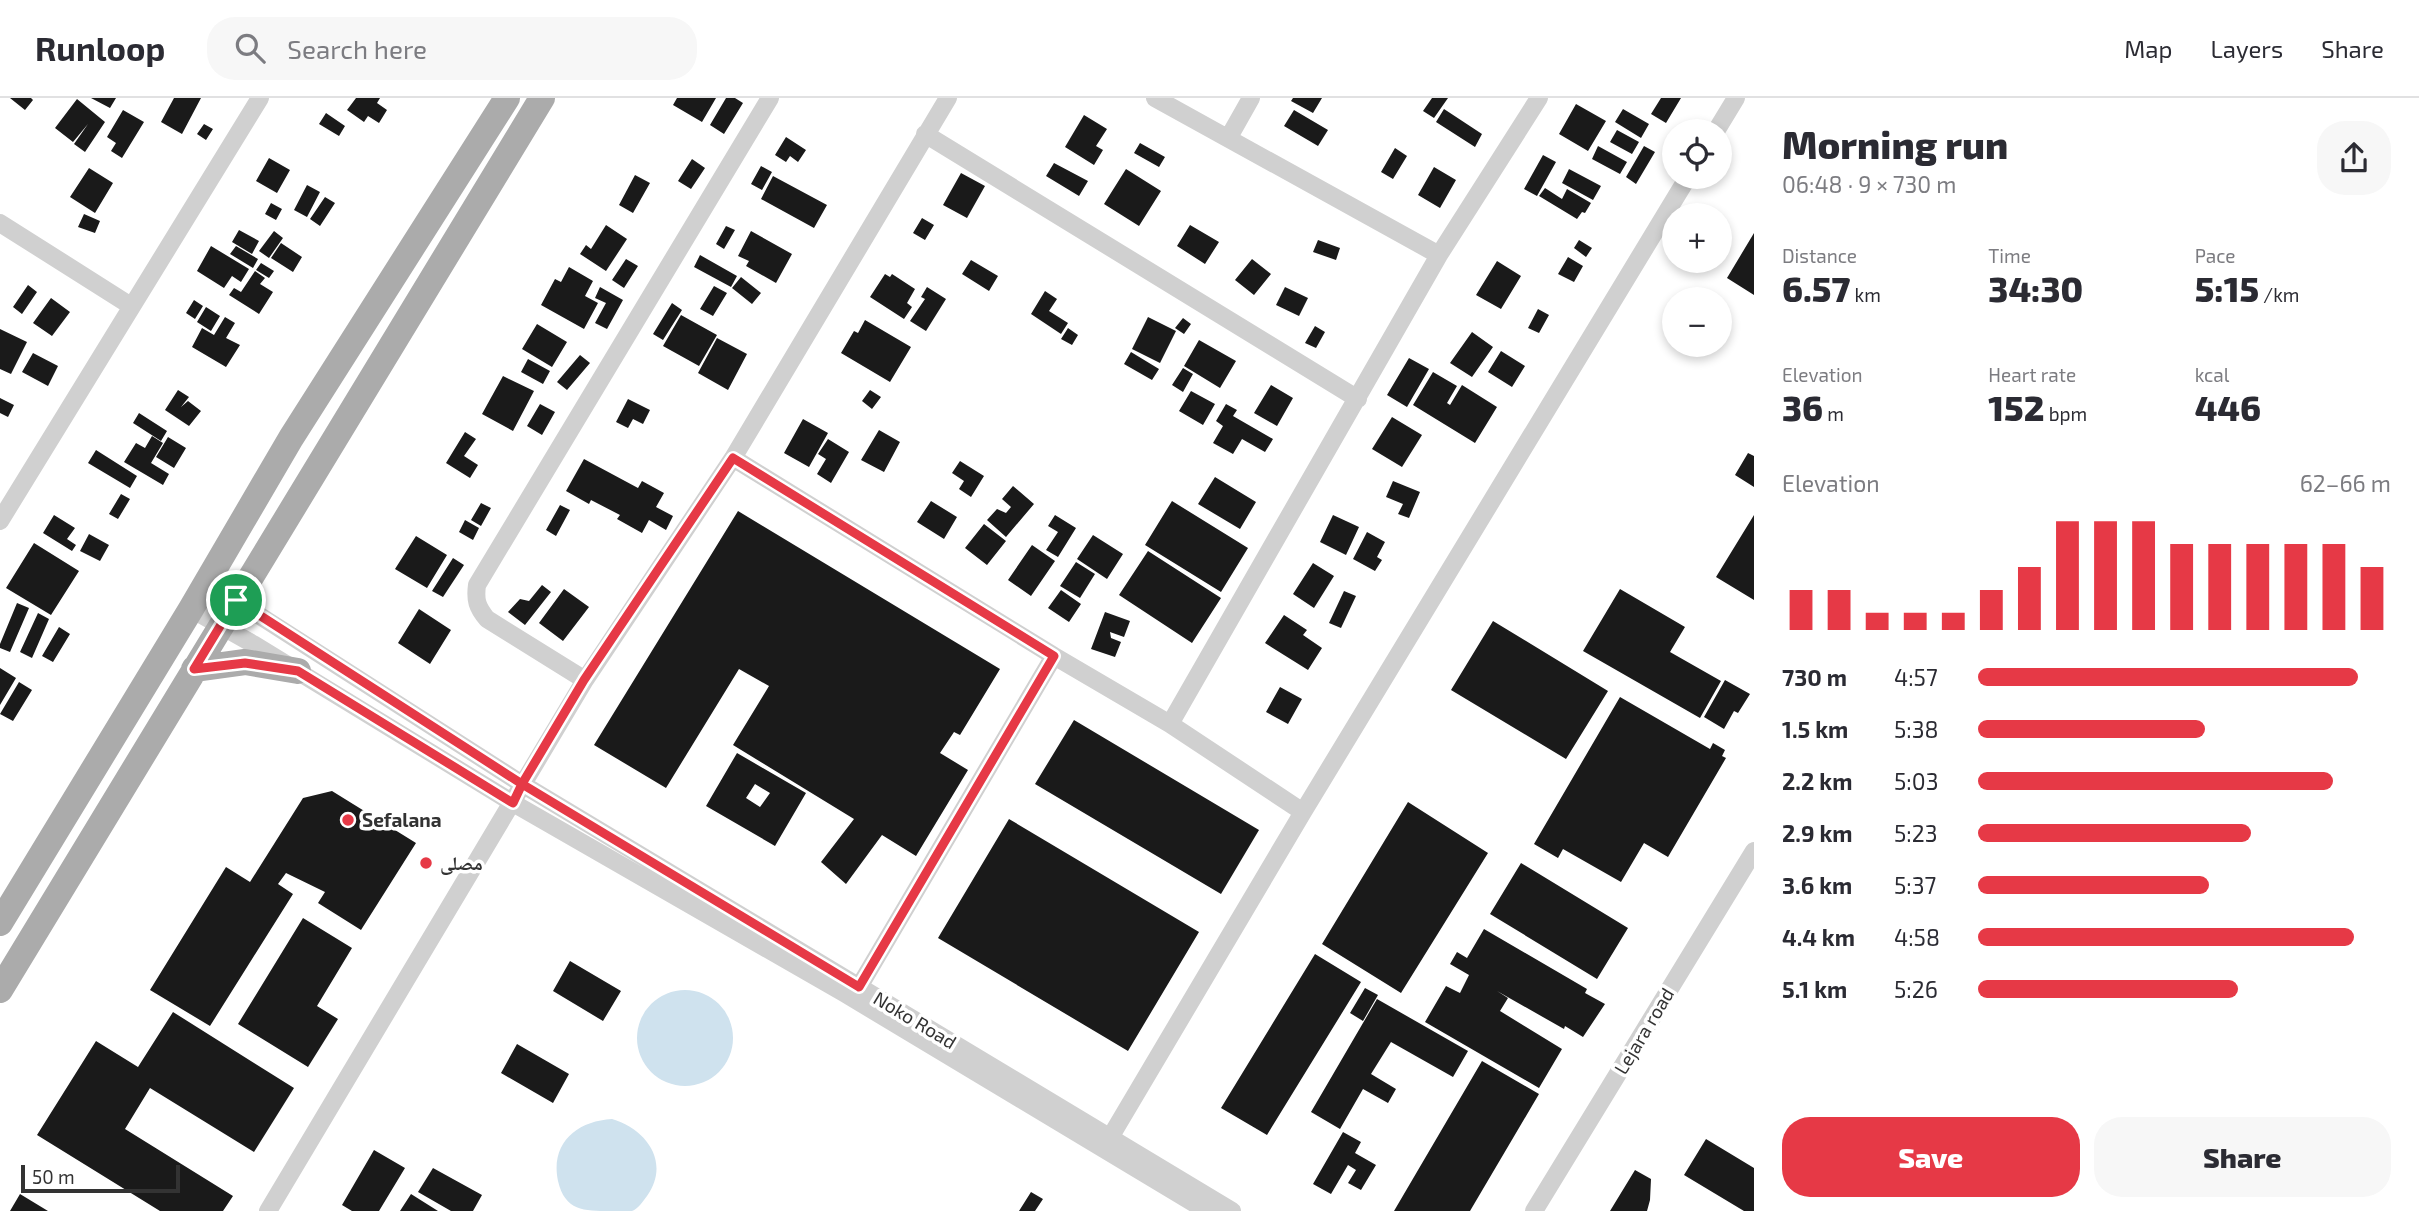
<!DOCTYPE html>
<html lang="en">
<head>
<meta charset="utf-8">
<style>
	body { margin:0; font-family:"Exo 2","Noto Naskh Arabic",sans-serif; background:#f7f7f7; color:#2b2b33; height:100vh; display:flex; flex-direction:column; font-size:26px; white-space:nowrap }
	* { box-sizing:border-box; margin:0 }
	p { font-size:23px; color:#7c7c81 }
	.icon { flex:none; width:38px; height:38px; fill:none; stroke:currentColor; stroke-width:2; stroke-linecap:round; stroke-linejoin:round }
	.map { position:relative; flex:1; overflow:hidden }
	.panel { display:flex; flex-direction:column; background:#fff; width:665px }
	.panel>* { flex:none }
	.controls { position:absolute; left:1662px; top:21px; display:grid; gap:14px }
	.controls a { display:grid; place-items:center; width:70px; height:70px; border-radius:50%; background:#fff; box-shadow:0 4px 10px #0003; font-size:35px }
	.scale { position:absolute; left:21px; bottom:18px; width:159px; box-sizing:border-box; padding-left:7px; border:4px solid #333; border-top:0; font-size:19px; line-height:24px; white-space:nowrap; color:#333; -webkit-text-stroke:5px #fff; paint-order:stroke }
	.pin { position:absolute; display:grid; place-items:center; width:60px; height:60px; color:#fff; margin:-30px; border:4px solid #fff; border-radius:50%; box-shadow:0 2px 7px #0007 }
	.round { display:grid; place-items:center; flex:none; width:74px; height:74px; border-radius:28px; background:#f7f7f7 }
	.summary { display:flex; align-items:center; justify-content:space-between; height:119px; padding:0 28px }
	h1 { font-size:38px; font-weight:800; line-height:52px }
	.figures { display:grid; grid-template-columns:repeat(3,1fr); gap:10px; height:119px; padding:7px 28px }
	.figures div { display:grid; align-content:center }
	.figures b { font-size:35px; font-weight:800 }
	.figures small { font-size:19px; font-weight:400 }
	.figures p { font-size:19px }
	.chart { height:196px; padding:14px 28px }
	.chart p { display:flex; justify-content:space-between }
	.chart svg { width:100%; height:126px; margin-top:7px; stroke:#e63946; stroke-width:6 }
	.button { display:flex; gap:14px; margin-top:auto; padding:14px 28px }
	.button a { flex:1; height:80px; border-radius:28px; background:#e63946; color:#fff; font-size:28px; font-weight:800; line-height:80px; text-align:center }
	.button a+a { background:#f7f7f7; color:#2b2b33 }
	ul { padding:0 28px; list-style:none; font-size:23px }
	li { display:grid; grid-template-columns:112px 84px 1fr; align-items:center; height:52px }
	li i { height:18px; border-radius:9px; background:#e63946 }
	header { display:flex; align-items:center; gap:42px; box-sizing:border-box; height:98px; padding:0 35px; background:#fff; border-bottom:2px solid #e1e1e2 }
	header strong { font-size:33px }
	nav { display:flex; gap:38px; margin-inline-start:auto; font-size:24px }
	.search { width:490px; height:63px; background:#f7f7f7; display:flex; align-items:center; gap:18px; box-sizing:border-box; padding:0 24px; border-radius:28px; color:#7c7c81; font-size:26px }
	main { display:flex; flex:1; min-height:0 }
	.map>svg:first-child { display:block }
</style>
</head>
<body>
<header>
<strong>Runloop</strong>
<div class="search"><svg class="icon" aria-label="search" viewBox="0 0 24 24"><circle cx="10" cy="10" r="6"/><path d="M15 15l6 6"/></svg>Search here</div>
<nav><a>Map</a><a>Layers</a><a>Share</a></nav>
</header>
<main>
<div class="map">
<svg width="1754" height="1113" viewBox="0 0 1754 1113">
	<rect width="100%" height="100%" fill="#fff"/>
	<path fill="#cfe2ee" d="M637 940a48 48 0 1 1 96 0a48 48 0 1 1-96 0Z
		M612,1021C646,1031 671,1064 647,1098C643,1103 638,1111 632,1113C626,1113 617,1113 610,1113C584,1113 565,1113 558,1083C550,1045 577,1023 612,1021Z"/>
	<path fill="#1a1a1a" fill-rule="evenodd" d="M10,0H31L33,2L25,12Z
		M91,0H116L110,10Z
		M174,0H201L182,36L161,24Z
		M356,0H380L377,5L387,12L379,25L368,18L364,24L347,12Z
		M677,0H716L702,24L673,7Z
		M726,0H735L743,5L724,36L710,27Z
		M1293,0H1322L1313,15L1291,3Z
		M1432,0H1448L1434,20L1423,13Z
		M1661,0H1681L1666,25L1651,16Z
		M77,1L105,24L85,54L74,46L88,26L73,44L55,30Z
		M1576,6L1606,23L1588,53L1559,36Z
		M1444,11L1482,36L1475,49L1436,24Z
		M1623,11L1649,26L1641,40L1615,24Z
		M123,12L144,24L122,60L111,53L116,45L107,39Z
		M1294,12L1328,32L1318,48L1284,28Z
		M326,15L345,28L339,38L319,26Z
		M1084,17L1107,31L1096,48L1103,52L1094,67L1065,49Z
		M204,26L213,31L206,42L197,36Z
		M1617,32L1639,44L1632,56L1610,44Z
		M786,39L806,52L798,64L790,58L786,64L775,57Z
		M1140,45L1165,59L1159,69L1134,55Z
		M1598,48L1627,64L1620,76L1592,61Z
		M1644,48L1655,54L1636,86L1626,79Z
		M1395,50L1407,58L1393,81L1381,74Z
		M1543,57L1556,64L1537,98L1524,91Z
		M269,60L290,72L277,95L256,83Z
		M692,61L705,70L691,91L678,83Z
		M1054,65L1088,83L1079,98L1046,78Z
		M761,68L772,74L762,92L751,86Z
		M1434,69L1456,82L1440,110L1418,97Z
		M89,70L113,85L95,115L70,99Z
		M1126,71L1161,93L1139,128L1104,106Z
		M1569,71L1601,88L1593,102L1562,85Z
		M961,75L985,88L967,120L943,107Z
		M635,77L650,85L633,115L619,107Z
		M773,78L827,107L814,130L761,101Z
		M307,87L320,94L307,119L294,112Z
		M1545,90L1562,101L1567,91L1591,105L1585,115L1582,114L1577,121L1539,98Z
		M325,99L335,105L320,128L310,121Z
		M271,105L282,111L276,122L265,116Z
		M84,116L100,123L95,135L78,129Z
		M922,120L934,127L925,142L913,135Z
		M606,127L627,141L606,173L580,156L586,147L591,151Z
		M1190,127L1219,144L1205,166L1177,148Z
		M726,128L735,132L724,151L716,146Z
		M239,132L259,143L252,156L232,144Z
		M274,133L283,140L269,160L259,153Z
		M751,133L792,156L776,185L746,168L749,163L738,158Z
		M1754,135V197L1727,180Z
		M1318,142L1340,150L1336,162L1313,154Z
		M1579,142L1592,150L1586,159L1574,150Z
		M281,145L302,159L293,174L271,160Z
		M211,148L249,171L241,184L232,178L224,190L197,173Z
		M236,148L258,161L253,170L230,156Z
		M700,157L737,178L731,189L694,169Z
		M1568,159L1583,168L1574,184L1558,176Z
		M626,161L638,168L624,190L612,182Z
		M1252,161L1271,176L1254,197L1235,182Z
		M971,162L998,178L989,193L962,176Z
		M1497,163L1521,178L1501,211L1476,197Z
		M261,165L274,173L269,180L256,172Z
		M569,169L593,183L585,198L598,205L584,231L541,207L555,181L561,184Z
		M255,173L265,180L260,186L273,194L259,216L229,197L234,190L241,194Z
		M885,176L890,179L892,176L915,191L907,205L912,209L904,221L870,199Z
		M741,179L761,195L752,206L732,190Z
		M28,187L37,194L22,216L13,209Z
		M714,188L727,195L713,218L700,211Z
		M600,189L623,202L607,231L595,225L606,205L595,200Z
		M927,189L946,201L926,233L910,223L925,201L921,199Z
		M1285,189L1308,200L1299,218L1276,207Z
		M1045,193L1057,201L1049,213L1068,225L1061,236L1031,216Z
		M51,200L70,214L52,238L33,225Z
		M194,202L203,208L195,221L186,215Z
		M672,205L682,212L663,242L653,236Z
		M206,209L220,218L211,233L197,224Z
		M1538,211L1549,217L1539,235L1528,230Z
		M681,217L717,237L699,268L663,248Z
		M225,219L235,225L226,240L240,247L226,269L192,249L202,230L214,237Z
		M1148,219L1176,233L1160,265L1132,251Z
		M1183,220L1191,226L1184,236L1175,230Z
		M865,222L911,249L890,284L841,255L854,233L858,235Z
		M537,226L567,244L552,269L522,251Z
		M1315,228L1325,234L1316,250L1305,245Z
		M1068,230L1078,237L1072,247L1061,241Z
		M0,231L27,244L11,276L0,271Z
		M1472,234L1493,249L1472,279L1450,265Z
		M717,240L747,256L728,292L698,275Z
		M1199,242L1236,263L1220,290L1184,268Z
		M1501,253L1525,268L1512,289L1488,274Z
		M1131,254L1159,271L1152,282L1124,266Z
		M33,255L58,268L48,288L22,274Z
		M580,257L590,265L567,292L557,284Z
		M1409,260L1429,271L1407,309L1387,297Z
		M528,261L550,273L543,286L521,274Z
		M1183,270L1193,276L1183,294L1172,287Z
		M1433,274L1457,288L1447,305L1450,307L1462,287L1497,309L1475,345L1413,307Z
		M503,278L534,293L513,333L482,316Z
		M1271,287L1293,300L1277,328L1254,315Z
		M178,292L189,299L181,309L188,303L201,313L189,328L165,312Z
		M870,292L881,299L872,311L862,303Z
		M1191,293L1215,306L1203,327L1179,313Z
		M0,300L14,307L8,319L0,315Z
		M628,301L650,312L643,326L633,321L628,330L616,324Z
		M540,306L555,314L542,337L527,328Z
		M1226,306L1237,312L1233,318L1273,341L1265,354L1242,341L1233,356L1213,345L1223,328L1216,323Z
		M139,315L167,333L161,343L133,325Z
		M1392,319L1422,337L1402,369L1372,351Z
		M803,321L828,335L809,369L784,355Z
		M879,332L900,344L884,374L861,362Z
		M465,334L476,341L464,358L478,367L470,380L446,365Z
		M152,338L163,345L151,365L169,376L163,387L124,364L136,345L145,350Z
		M168,339L186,350L174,370L156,359Z
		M828,341L849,354L831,385L817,376L826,361L818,356Z
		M96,352L137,378L130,390L88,365Z
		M1748,355L1754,358V389L1735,377Z
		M584,361L638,390L642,383L664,395L656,409L673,418L666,432L649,422L642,435L617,421L620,417L591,402L589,406L566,393Z
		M960,363L984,378L971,399L959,391L964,383L952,375Z
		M1215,379L1256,404L1240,431L1198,406Z
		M1393,383L1420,394L1409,420L1398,416L1403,406L1386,399Z
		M1013,388L1034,406L1006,439L987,422L997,411L1006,415L1011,409L1002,401Z
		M121,396L130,401L118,421L109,416Z
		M931,403L957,419L944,441L917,424Z
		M1172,403L1248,450L1221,494L1145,447Z
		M481,405L491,410L481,428L471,422Z
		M560,407L570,412L556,438L546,432Z
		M738,413L1000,571L960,637L954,634L940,655L968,672L916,758L882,737L846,786L821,764L854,721L733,647L769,588L739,571L666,690L594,647Z
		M54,417L75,430L67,441L76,447L72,453L43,435Z
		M1055,417L1076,430L1058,459L1046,452L1058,434L1048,428Z
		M1333,417L1359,429L1346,457L1320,444Z
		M1754,417V502L1716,479Z
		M465,422L479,430L473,442L459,434Z
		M984,426L1006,443L987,467L965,450Z
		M1367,434L1385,444L1377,459L1382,462L1375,473L1353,461Z
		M89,436L109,447L100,463L80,453Z
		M1093,437L1123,456L1107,481L1077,461Z
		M416,438L447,457L427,490L395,471Z
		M34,445L79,473L51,517L6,490Z
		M1032,447L1055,463L1031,498L1008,482Z
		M1148,453L1221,500L1192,545L1119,497Z
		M453,460L464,467L443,499L432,493Z
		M1076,464L1095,476L1080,500L1060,488Z
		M1313,465L1334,478L1314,510L1293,496Z
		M542,487L551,494L525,527L508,514L520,501L529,503Z
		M564,491L589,509L563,543L539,525Z
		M1620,491L1685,529L1670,554L1721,583L1700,620L1583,553Z
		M1061,492L1081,506L1069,524L1048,510Z
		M1344,493L1356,498L1341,530L1329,525Z
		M17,505L29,510L10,554L0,550V546Z
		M419,511L451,532L430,566L398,545Z
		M1105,514L1130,523L1124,539L1110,534L1111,540L1121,544L1115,559L1091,551Z
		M38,515L49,521L32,560L20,554Z
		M1284,517L1307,532L1303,537L1322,550L1308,572L1265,545Z
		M1493,523L1608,593L1566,661L1451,592Z
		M59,529L70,536L53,564L42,558Z
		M0,570L16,580L0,607Z
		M1725,582L1750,596L1738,615L1734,613L1724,631L1704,619Z
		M19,584L32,592L13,623L0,616Z
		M1280,589L1302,601L1288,626L1266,614Z
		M1620,599L1710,651L1713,645L1725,652L1722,658L1726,660L1668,759L1644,745L1621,784L1563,751L1558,760L1534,746Z
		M1074,622L1259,732L1221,796L1035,686Z
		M737,655L806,695L775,748L706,708ZM755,686L770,695L760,709L746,700Z
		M332,693L416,745L361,832L318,805L325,794L286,775L278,786L293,796L210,928L150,892L226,769L250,784L303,700Z
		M1408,704L1488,755L1401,895L1322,846Z
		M1009,721L1199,834L1128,953L938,840Z
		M1521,765L1628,830L1597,881L1490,816Z
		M303,820L352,850L317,908L338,921L308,969L238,926Z
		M1484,831L1587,891L1585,895L1605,906L1583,939L1565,928L1564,931L1497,893L1508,900L1500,913L1562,951L1539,990L1425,924L1446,888L1460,895L1469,877L1450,866L1457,854L1467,860Z
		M1315,856L1361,884L1267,1037L1221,1010Z
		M570,863L621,893L603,923L553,893Z
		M1365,890L1378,897L1363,923L1350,915Z
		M1377,901L1468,953L1453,979L1391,944L1371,976L1396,991L1388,1005L1363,991L1340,1031L1311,1014Z
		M173,914L294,990L254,1054L150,990L125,1031L233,1098L223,1113H160L37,1037L96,943L138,969Z
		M517,946L569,976L553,1005L501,975Z
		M1482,963L1539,996L1470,1113H1394Z
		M1343,1034L1361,1044L1355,1055L1376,1067L1361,1092L1348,1085L1356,1072L1348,1067L1331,1096L1313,1086Z
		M1706,1041L1754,1070V1113H1744L1684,1077Z
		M374,1052L405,1070L379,1113H352L342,1107Z
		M433,1070L482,1097L473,1113H451L418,1094Z
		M1635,1072L1651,1081L1650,1102L1647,1113H1610Z
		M1031,1094L1043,1101L1035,1113H1019Z
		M20,1096L48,1113H10Z
		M411,1096L438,1113H400Z"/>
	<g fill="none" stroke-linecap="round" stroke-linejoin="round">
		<path stroke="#d0d0d0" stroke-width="18" d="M1155,0L1439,157
			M1716,33L1736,0
			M925,36L1358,301
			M1229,39L1251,0
			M0,125L131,208
			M733,360L1054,558L1170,626L1303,714
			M0,423L260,0
			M207,484L522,686L1232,1113
			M191,511L253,546L513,705L844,895L1207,1113
			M585,582L487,521C477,509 475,502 477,487L770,0
			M1170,626L1439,157L1539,0
			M859,889L1054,558
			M1111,1038L1303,714L1688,79
			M268,1113L585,582L733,360L948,0
			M1534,1113L1754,753"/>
		<path stroke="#ababab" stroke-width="26" d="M194,571L245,564L298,573
			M0,825L191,511L291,340L507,0
			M0,892L542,0"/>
	</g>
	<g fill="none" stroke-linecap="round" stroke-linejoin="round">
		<defs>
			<path id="route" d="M236,502L194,571L245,565L298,573L513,705L522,686L584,582L733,360L1054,558L859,889L522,686L236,502"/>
		</defs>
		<use href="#route" stroke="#fff" stroke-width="14"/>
		<use href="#route" stroke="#e63946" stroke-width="9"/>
	</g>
	<g fill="#e63946" stroke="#fff" stroke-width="2.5">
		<circle cx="348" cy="722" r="7"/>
		<circle cx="426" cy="765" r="7"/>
	</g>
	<g text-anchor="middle" stroke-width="7" stroke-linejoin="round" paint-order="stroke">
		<g font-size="19" font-weight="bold" fill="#333" stroke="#fff" text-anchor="start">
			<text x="362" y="729">Sefalana</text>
			<text x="440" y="772">مصلى</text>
		</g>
		<g font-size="19" fill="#333" stroke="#fff">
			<text transform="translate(915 922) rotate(31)" y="7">Noko Road</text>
			<text transform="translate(1644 933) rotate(-59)" y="7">Lejara road</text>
		</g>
	</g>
</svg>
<div class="controls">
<a><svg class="icon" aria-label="locate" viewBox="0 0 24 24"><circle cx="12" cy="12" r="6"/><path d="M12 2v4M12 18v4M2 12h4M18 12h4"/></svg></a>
<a>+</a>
<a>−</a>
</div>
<div class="scale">50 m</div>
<div class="pin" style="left:236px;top:502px;background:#1e9e55"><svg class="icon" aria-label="arrive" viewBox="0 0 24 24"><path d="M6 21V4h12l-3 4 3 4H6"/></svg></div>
</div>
<section class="panel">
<div class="summary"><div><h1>Morning run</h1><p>06:48 · 9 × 730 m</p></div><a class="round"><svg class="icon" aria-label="share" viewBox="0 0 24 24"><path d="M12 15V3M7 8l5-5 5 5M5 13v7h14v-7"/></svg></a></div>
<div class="figures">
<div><p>Distance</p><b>6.57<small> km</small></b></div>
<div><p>Time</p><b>34:30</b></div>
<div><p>Pace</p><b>5:15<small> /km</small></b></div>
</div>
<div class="figures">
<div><p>Elevation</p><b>36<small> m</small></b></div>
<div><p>Heart rate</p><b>152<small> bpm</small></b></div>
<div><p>kcal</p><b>446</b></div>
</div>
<div class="chart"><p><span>Elevation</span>62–66 m</p>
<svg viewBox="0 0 160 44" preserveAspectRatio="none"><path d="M5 44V30M15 44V30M25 44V38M35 44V38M45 44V38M55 44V30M65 44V22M75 44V6M85 44V6M95 44V6M105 44V14M115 44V14M125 44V14M135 44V14M145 44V14M155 44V22"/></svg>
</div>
<ul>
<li><b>730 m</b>4:57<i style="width:92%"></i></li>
<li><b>1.5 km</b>5:38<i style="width:55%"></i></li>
<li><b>2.2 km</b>5:03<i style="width:86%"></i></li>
<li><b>2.9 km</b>5:23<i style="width:66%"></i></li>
<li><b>3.6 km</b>5:37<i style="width:56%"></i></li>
<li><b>4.4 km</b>4:58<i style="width:91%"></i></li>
<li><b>5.1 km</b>5:26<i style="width:63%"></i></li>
</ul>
<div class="button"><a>Save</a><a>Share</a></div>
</section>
</main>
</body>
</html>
